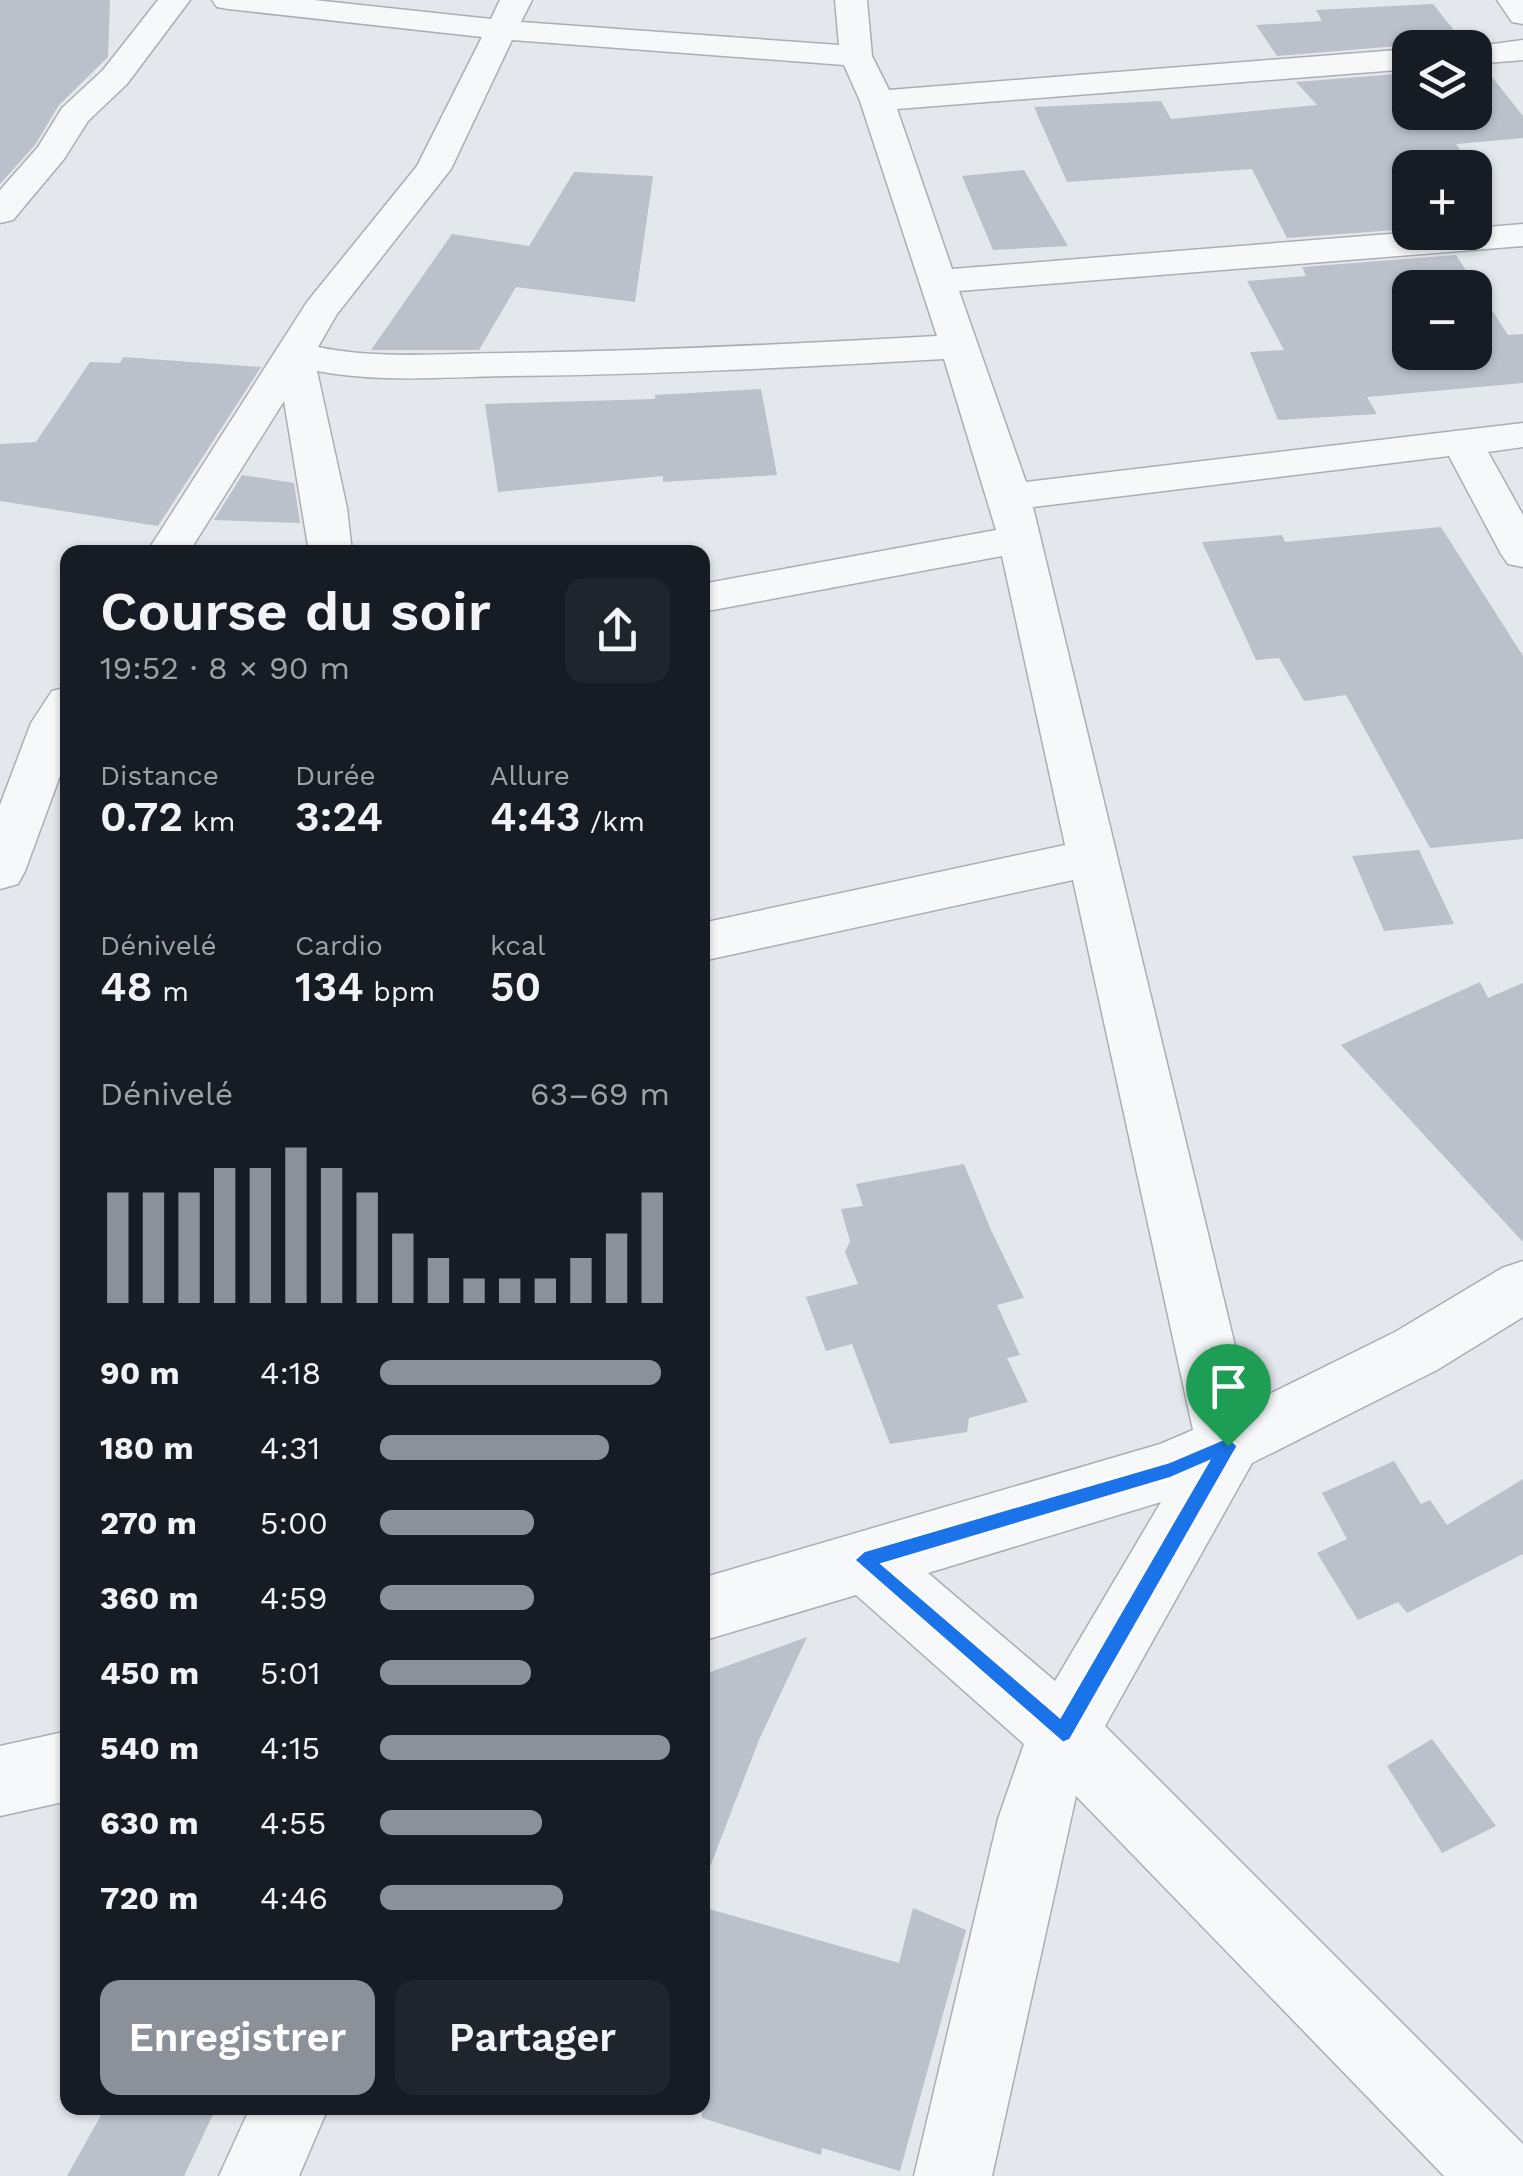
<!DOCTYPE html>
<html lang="fr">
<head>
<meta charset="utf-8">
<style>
	body { margin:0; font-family:"Work Sans",sans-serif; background:#20242c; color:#f1f3f6; height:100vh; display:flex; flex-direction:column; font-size:38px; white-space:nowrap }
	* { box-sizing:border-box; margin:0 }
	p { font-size:32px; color:#9ea1a6 }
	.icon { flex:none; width:55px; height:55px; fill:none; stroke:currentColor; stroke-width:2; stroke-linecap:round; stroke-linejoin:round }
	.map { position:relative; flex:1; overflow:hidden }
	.drawer { position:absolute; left:60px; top:545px; width:650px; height:1570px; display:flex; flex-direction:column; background:#171b24; border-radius:20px; box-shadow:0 2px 8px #0004 }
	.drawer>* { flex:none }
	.tools { position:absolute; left:1392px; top:30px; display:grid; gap:20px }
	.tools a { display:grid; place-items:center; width:100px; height:100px; border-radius:20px; background:#171b24; box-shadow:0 2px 8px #0004; font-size:50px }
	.pin { position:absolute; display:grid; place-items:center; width:85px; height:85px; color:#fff; margin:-102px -42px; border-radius:50% 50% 50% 0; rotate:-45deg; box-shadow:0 0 10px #0007 }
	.pin .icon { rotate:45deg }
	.round { display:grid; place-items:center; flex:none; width:105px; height:105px; border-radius:20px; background:#20242c }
	.overview { display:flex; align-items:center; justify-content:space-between; height:170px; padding:0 40px }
	h1 { font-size:55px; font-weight:600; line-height:75px }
	.figures { display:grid; grid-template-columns:repeat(3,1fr); gap:15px; height:170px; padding:10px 40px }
	.figures div { display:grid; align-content:center }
	.figures b { font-size:42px; font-weight:600 }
	.figures small { font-size:28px; font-weight:400 }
	.figures p { font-size:28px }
	.chart { height:280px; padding:20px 40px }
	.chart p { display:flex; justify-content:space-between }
	.chart svg { width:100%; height:180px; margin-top:10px; stroke:#8c9099; stroke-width:6 }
	.cta { display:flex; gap:20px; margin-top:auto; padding:20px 40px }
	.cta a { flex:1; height:115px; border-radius:20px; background:#8c9099; color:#fff; font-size:40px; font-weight:600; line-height:115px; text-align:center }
	.cta a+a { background:#20242c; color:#f1f3f6 }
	ul { padding:0 40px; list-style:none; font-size:32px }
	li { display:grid; grid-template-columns:160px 120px 1fr; align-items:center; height:75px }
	li i { height:25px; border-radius:12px; background:#8c9099 }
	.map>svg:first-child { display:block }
</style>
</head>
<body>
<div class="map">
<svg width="1523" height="2176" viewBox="0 0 1523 2176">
	<rect width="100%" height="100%" fill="#e4e7ec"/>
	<path fill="#bbc0ca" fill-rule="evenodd" d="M0,0H110L108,57L59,105L35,145L0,184Z
		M1433,4L1465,44L1460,48L1410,45L1277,56L1256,25L1322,21L1316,10Z
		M1484,67L1523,116V138L1456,144L1474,168H1410V229L1287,238L1252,169L1067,182L1034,107L1161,101L1171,119L1317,105L1296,82L1410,73V112H1475V68Z
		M1024,170L1068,246L993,250L962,176Z
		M574,172L653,176L635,302L516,287L479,350H371L452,234L529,246Z
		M1456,255L1508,335L1523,334V383L1367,397L1377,414L1278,420L1250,352L1284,350L1247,281L1306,276L1302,267ZM1410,288H1475V352H1410Z
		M123,357L261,367L158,526L0,501V444L36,442L90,362L120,363Z
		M761,389L777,475L663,482V476L498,492L485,404L655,399V395Z
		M242,475L294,483L300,523L214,520Z
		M1441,527L1523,656V839L1430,848L1346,695L1304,701L1279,658L1256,660L1202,542L1282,535L1285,542Z
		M1419,850L1454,924L1384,931L1352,856Z
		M1480,982L1488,998L1523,983V1242L1341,1045Z
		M964,1164L991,1230L1024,1298L997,1305L1020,1355L1007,1358L1028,1402L969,1418L967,1432L890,1444L852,1344L826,1351L806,1297L858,1284L845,1252L850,1241L841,1209L863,1206L856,1184Z
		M1394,1461L1421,1504L1430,1500L1447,1525L1523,1479V1554L1407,1613L1398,1602L1358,1620L1317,1553L1347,1539L1322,1493Z
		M807,1637L759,1740L706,1877H702V1675Z
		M1432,1739L1496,1826L1442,1853L1387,1766Z
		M702,1907L899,1963L913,1908L966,1930L900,2171L822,2148L821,2155L702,2118Z
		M105,2108H216L184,2176H67Z"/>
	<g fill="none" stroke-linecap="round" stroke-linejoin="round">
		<defs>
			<path id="minor" d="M158,0H190L127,84L88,121L64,159L13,220L0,223V190L38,147L62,108L103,70Z
				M212,0H314L491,19L500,0H532L521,22L839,45L835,0H867L872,56L889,90L1410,49V69L897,109L952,269L1415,232H1475V228L1523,224V246L959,291L1026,482L1523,423V447L1488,452L1523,515V567L1508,564L1501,554L1449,456L1033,507L1249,1404L1395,1332L1502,1268L1523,1261V1317L1437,1370L1252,1463L1105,1726L1523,2144V2176H1444L1076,1796L992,2176H914L998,1819L1024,1744L856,1595L702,1641V1578L1160,1444L1193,1430L1073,880L702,961V923L1065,845L1002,556L702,612V584L996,530L944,359C799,367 654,375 508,376C445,377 379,383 317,371L347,508L352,552H309L284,401L189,552H147L307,302L417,166L482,37L228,9L217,7ZM512,40L844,65L860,101L937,336C794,344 651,351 508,353C445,353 379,360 318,347L337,314L451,169ZM1161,1502L1055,1681L928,1573Z
				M1497,0H1523V24L1512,22Z
				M1523,40V60L1475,64V48H1463Z
				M68,687V754L25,871L18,884L0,889V805L31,723L52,691Z
				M68,1731V1801L0,1816V1746Z
				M250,2108H328L299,2176H219Z"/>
		</defs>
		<use href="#minor" stroke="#a9aeb7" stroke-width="3"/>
		<use href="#minor" fill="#f7f8fa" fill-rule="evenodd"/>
	</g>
	<path fill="#1a73e8" stroke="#fff" stroke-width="2.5" fill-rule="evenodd" d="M1228,1437L1238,1446L1235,1451L1070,1740L1063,1743L854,1560L864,1551L1169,1462ZM1208,1462L1060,1717L882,1564L1171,1478Z"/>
</svg>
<div class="tools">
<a><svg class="icon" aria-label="layers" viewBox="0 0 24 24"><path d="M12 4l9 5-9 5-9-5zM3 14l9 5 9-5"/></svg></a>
<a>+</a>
<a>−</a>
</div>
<div class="pin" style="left:1228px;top:1446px;background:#1e9e55"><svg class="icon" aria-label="arrive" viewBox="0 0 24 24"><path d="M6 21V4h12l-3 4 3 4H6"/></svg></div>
<section class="drawer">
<div class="overview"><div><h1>Course du soir</h1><p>19:52 · 8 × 90 m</p></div><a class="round"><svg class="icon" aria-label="share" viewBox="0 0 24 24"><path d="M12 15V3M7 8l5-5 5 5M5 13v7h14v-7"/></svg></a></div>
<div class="figures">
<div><p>Distance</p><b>0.72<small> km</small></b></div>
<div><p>Durée</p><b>3:24</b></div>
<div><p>Allure</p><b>4:43<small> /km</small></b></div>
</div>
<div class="figures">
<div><p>Dénivelé</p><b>48<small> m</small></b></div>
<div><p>Cardio</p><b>134<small> bpm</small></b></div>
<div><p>kcal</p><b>50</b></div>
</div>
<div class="chart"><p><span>Dénivelé</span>63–69 m</p>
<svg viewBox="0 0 160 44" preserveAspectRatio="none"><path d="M5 44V17M15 44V17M25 44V17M35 44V11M45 44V11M55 44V6M65 44V11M75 44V17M85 44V27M95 44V33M105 44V38M115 44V38M125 44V38M135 44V33M145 44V27M155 44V17"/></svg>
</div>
<ul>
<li><b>90 m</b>4:18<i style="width:97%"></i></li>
<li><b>180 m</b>4:31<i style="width:79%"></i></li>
<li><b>270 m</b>5:00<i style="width:53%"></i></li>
<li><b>360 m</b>4:59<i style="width:53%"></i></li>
<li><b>450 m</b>5:01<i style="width:52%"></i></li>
<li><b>540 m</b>4:15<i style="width:100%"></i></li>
<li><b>630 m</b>4:55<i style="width:56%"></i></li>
<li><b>720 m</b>4:46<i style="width:63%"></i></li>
</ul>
<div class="cta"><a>Enregistrer</a><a>Partager</a></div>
</section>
</div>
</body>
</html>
